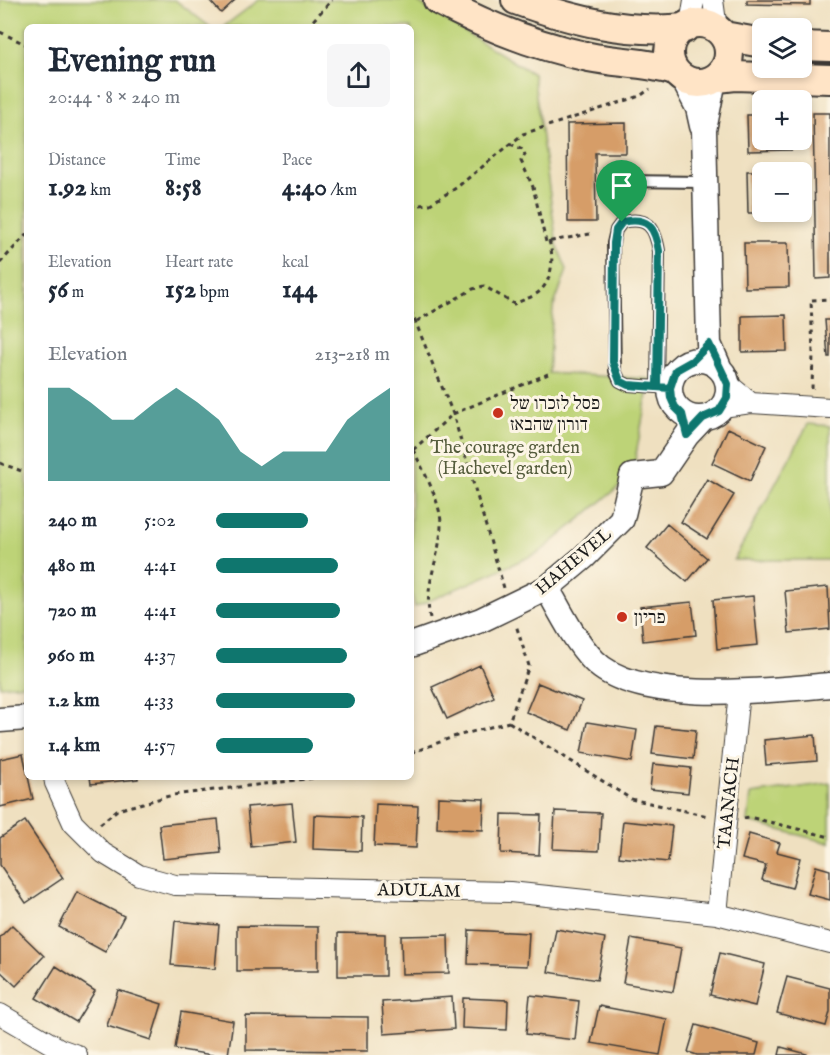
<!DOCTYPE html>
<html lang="en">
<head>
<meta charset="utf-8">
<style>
	body { margin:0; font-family:"IM FELL English","Frank Ruhl Libre",serif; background:#f6f6f7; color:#1f2937; height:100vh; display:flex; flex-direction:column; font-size:22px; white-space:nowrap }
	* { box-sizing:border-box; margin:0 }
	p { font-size:20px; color:#747a83 }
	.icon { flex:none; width:33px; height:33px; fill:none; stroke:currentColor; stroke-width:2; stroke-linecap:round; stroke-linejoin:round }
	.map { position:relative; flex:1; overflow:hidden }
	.drawer { position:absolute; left:24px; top:24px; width:390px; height:756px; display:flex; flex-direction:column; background:#fff; border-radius:9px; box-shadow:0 3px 9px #0003 }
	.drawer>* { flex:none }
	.fabs { position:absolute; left:752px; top:18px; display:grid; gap:12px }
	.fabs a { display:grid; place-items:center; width:60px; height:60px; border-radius:9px; background:#fff; box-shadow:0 3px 9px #0003; font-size:30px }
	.pin { position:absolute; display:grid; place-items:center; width:51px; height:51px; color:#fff; margin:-62px -26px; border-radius:50% 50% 50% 0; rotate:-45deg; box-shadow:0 0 6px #0007 }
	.pin .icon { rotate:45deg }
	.round { display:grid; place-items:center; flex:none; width:63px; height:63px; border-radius:9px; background:#f6f6f7 }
	.summary { display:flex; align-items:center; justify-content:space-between; height:102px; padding:0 24px }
	h1 { font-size:33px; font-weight:800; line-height:45px }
	.figures { display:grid; grid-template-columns:repeat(3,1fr); gap:9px; height:102px; padding:6px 24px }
	.figures div { display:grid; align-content:center }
	.figures b { font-size:26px; font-weight:800 }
	.figures small { font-size:16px; font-weight:400 }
	.figures p { font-size:16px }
	.chart { height:168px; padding:12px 24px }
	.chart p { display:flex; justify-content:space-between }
	.chart svg { width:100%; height:108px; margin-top:6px; fill:#0f766e; opacity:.7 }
	ul { padding:0 24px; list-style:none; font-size:20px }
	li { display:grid; grid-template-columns:96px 72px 1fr; align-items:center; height:45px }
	li i { height:15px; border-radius:8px; background:#0f766e }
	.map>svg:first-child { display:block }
</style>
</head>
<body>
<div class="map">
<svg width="830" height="1055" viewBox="0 0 830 1055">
	<rect width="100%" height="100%" fill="#fcf5e5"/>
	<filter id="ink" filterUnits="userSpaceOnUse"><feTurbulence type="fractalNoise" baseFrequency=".0167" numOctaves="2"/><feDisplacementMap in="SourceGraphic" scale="12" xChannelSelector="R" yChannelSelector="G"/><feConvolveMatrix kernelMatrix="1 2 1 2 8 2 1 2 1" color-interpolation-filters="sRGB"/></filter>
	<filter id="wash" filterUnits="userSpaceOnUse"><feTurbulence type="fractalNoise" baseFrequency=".008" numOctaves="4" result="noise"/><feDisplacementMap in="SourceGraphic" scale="24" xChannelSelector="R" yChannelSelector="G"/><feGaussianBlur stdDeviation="1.35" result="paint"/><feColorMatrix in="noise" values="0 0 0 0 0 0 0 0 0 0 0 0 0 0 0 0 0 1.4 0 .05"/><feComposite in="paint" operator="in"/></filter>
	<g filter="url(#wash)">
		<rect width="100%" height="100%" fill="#efe0c0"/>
		<path fill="#bdd377" stroke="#6c784a" stroke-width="1.5" d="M0,0H175L210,27H27V684L0,686Z
			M259,0H414L533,74L557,245L567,270L553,308L548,373L650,379L632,476L540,552L415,607L411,591V27H223Z
			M808,424L830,426V560H734Z
			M830,783V843L748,822L751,794Z"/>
		<g id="blocks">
			<path fill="#d69d68" d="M209,0H235L221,13Z
				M747,0H810V5L747,4Z
				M813,113H830V278L816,279Z
				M747,115H762V140H792V150L748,151Z
				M626,123V153H595L596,222H568L567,124Z
				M747,171H762V213H748Z
				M744,243H788L789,287L745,288Z
				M786,315L787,351L742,352V316Z
				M825,320H830V357H828Z
				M728,428L766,446L750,481L712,463Z
				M707,479L734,495L707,539L681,522Z
				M667,524L707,558L687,582L647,548Z
				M828,587L830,629L789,633L785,591Z
				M753,596L758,645L717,649L713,600Z
				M692,602L696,635L643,641L640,607Z
				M480,665L494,697L447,719L432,687Z
				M538,683L582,701L570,730L526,712Z
				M587,722L637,730L632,762L581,753Z
				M656,726L696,730L693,759L652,754Z
				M815,735L817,761L766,765L764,740Z
				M23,754L33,799L0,807V759Z
				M653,764L691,768L688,793L650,789Z
				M90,777H138V779L91,784Z
				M438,797L484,799L483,830L437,828Z
				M292,803L296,842L251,847L247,807Z
				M376,804L418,806L416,848L374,846Z
				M555,811L601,813L599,851L553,849Z
				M502,814L541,815L539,855L501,853Z
				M314,815L362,817L361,851L313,849Z
				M218,819L221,853L163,859L159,825Z
				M25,821L63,878L26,903L0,865V838Z
				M623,821L672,826L668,862L619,857Z
				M749,834L780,843L777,852L800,858L792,888L762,880L766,865L742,859Z
				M816,866L830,870V900L808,894Z
				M77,892L124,916L105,952L59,927Z
				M175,921L219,925L215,969L171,965Z
				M12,925L44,956L16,986L0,971V937Z
				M237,926L318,927V971H237Z
				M556,929L605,938L597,980L548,972Z
				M469,930L529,933L527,966L468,964Z
				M338,933L385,934V976H338Z
				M448,935L449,973L402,974L401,936Z
				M631,939L681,948L673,992L623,983Z
				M720,953L765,964L755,1006L710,995Z
				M56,966L95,991L76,1022L36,998Z
				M787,977L830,988V1012L826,1026L777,1013Z
				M118,990L162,1004L151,1040L107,1026Z
				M530,995L579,1001L575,1040L526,1034Z
				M452,997L454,1029L384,1034L382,1002Z
				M463,998L508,1000L507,1030L462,1028Z
				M599,1006L667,1019L660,1055L591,1043Z
				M181,1012L233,1021L228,1055H212L175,1049Z
				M246,1016L368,1017V1051L246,1050Z
				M696,1025L759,1043L756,1055H697L688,1052Z
				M781,1047L807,1054V1055H779Z"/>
		</g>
	</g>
	<g filter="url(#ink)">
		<use href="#blocks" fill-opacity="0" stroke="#3c3935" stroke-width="1.5"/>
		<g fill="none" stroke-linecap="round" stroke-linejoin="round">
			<defs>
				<path id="service" d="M618,167L621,181L704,182
					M657,387L659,251C655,227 648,216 622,222L616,230L613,243L615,371L620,381L628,385L670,388"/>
				<path id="minor" d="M713,0L717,29
					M690,25L694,0
					M728,384L751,403
					M722,407L751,403L830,408
					M54,777L55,783L73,823L103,853L139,875L175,885L510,892L717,914L830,943
					M717,914L739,692
					M0,1014L60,1049L77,1055"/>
				<path id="tertiary" d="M683,79L698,108L702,126
					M714,80L704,130L709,344L719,367
					M670 389a29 29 0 1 1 58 0a29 29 0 1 1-58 0Z
					M547,588C561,613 574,640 594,661C638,706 772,690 830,685
					M411,645L481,620L547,588L584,557L622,519L632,476L661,473L687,435L703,418
					M0,720L27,718"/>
				<path id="secondary" d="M438,0C485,26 537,46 589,57C618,63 647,62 675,71
					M516,0C571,20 625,34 685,28
					M669 53a30 30 0 1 1 60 0a30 30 0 1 1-60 0Z
					M724,36L762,43
					M801,46L830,47
					M718,78L735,76L830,79"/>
			</defs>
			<use href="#service" stroke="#3c3935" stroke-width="14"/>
			<use href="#minor" stroke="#3c3935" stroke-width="22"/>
			<use href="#tertiary" stroke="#3c3935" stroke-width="27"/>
			<use href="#secondary" stroke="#3c3935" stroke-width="32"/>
			<path stroke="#3c3935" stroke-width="3" stroke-dasharray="4.5 4.5" stroke-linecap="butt" d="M307,27L332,0
				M0,32L27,45
				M510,144L523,149L525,155L521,161L533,187L546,242L590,234
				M411,206L430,204L456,188L523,134L640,96L650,89
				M0,263L27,234
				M411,311L453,414L504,588
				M417,321L473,289L484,286L514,304C522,300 534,297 540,291C553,279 554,256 549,241
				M812,389L813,353L811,300L830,299
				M413,450C423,469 441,503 441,524C441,556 423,586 430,618
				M413,450L453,414L548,374
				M0,463L27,473
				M509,722L631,799L708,816
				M411,753L453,737L509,722L529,666L516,625
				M744,818L749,817L830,837
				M100,824L117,810L173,795L322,777"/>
			<use href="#service" stroke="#fff" stroke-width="10"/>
			<use href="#minor" stroke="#fff" stroke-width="20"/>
			<use href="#tertiary" stroke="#fff" stroke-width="24"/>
			<use href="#secondary" stroke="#ffe4c6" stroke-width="28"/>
		</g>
	</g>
	<g fill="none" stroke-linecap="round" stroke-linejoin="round" filter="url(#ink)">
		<defs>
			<path id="route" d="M622,222C648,216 655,227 659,251L657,387L670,388L671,398L675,407L682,414L687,435L703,418L719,411L727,398L728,384L709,344L692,361L676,370L670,388L628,385L620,381L613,362L614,243L616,230L622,222"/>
		</defs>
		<use href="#route" stroke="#fff" stroke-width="12"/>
		<use href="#route" stroke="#0f766e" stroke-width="8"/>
	</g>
	<g fill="#c8321e" stroke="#fcf5e5" stroke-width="2">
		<circle cx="498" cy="413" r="6"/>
		<circle cx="622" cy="617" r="6"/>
	</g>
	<g text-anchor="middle" stroke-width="6" stroke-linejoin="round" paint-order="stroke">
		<g font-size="18" fill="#1c1c1c" stroke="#fcf5e5" text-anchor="start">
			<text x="510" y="409">פסל לזכרו של<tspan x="510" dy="21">דורון שהבאז</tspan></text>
			<text x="634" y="623">פריון</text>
		</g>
		<g font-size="18" fill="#545c3c" stroke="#fcf5e5">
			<text x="505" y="453">The courage garden<tspan x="505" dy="21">(Hachevel garden)</tspan></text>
		</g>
		<g font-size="18" fill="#1c1c1c" stroke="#fcf5e5">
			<text transform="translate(573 561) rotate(-40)" y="6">HAHEVEL</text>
			<text transform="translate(728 803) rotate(-84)" y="6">TAANACH</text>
			<text transform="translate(419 890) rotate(1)" y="6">ADULAM</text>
		</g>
	</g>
</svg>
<div class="fabs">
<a><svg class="icon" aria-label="layers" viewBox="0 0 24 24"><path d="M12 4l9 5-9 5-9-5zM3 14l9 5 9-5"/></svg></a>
<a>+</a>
<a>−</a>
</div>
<div class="pin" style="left:622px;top:222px;background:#1e9e55"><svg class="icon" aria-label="arrive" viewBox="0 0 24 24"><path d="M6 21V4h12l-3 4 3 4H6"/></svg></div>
<section class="drawer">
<div class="summary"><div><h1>Evening run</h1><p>20:44 · 8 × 240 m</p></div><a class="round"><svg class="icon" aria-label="share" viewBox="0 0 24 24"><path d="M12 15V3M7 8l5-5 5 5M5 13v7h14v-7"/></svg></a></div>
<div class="figures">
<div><p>Distance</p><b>1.92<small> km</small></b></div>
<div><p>Time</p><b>8:58</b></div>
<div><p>Pace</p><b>4:40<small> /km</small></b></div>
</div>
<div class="figures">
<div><p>Elevation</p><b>56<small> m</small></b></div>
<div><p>Heart rate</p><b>152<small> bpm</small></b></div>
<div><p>kcal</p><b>144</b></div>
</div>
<div class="chart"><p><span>Elevation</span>213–218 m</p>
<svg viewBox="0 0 160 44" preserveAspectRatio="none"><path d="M0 44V6L10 6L20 12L30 19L40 19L50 12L60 6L70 12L80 19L90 32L100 38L110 32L120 32L130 32L140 19L150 12L160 6V44z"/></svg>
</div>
<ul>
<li><b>240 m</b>5:02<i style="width:53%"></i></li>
<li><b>480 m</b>4:41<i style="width:70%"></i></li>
<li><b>720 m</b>4:41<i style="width:71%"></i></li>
<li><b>960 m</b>4:37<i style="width:75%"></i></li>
<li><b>1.2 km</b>4:33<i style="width:80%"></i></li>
<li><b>1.4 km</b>4:57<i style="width:56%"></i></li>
</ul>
</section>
</div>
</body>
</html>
